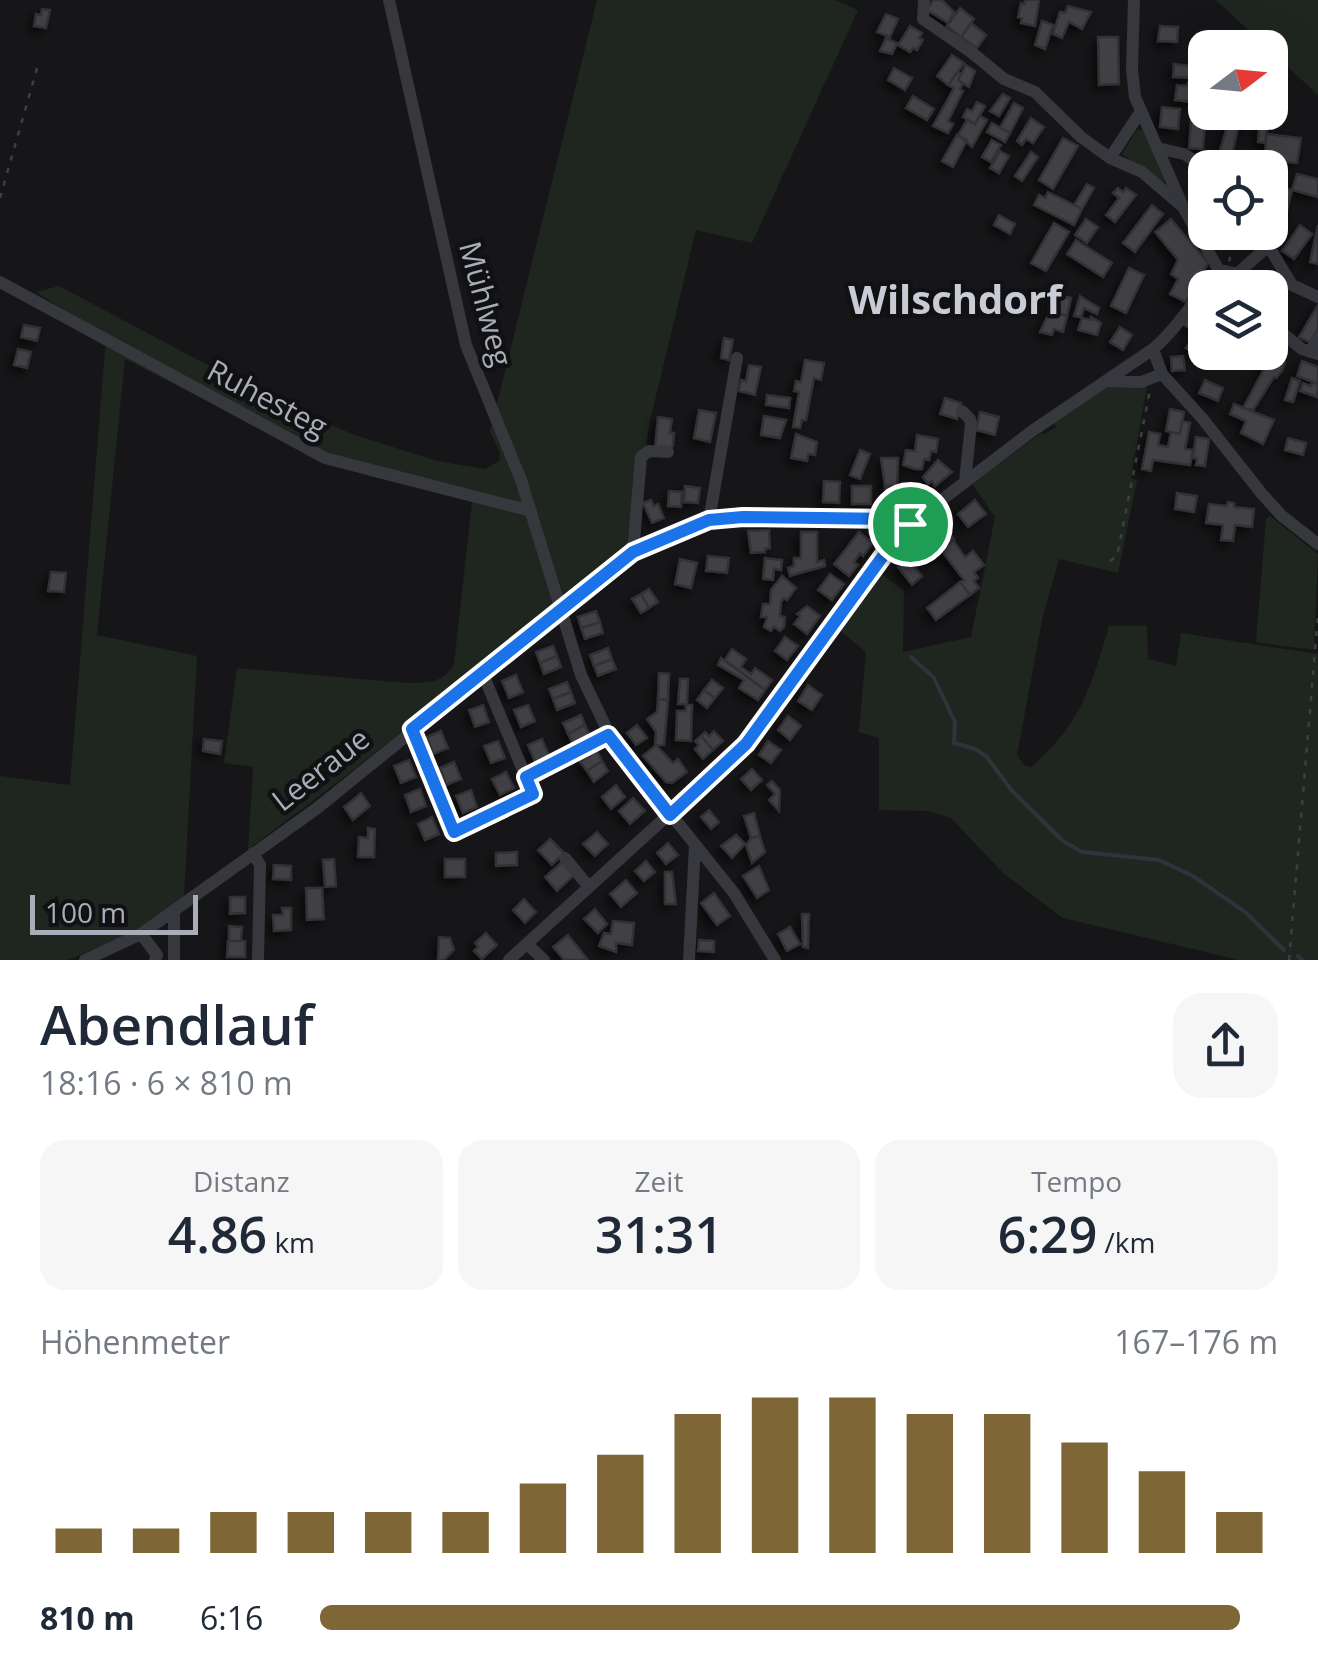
<!DOCTYPE html>
<html lang="de">
<head>
<meta charset="utf-8">
<style>
	body { margin:0; font-family:"Open Sans",sans-serif; background:#f6f6f7; color:#1f2937; height:100vh; display:flex; flex-direction:column; font-size:38px; white-space:nowrap }
	* { box-sizing:border-box; margin:0 }
	p { font-size:32px; color:#747a83 }
	.icon { flex:none; width:55px; height:55px; fill:none; stroke:currentColor; stroke-width:2; stroke-linecap:round; stroke-linejoin:round }
	.map { position:relative; height:960px; overflow:hidden }
	.panel { display:flex; flex-direction:column; background:#fff; flex:1 }
	.panel>* { flex:none }
	.needle { width:65px; rotate:74deg }
	.controls { position:absolute; left:1188px; top:30px; display:grid; gap:20px }
	.controls a { display:grid; place-items:center; width:100px; height:100px; border-radius:20px; background:#fff; box-shadow:0 10px 40px #0002; font-size:50px }
	.scale { position:absolute; left:30px; bottom:25px; width:168px; box-sizing:border-box; padding-left:10px; border:5px solid #a8adb8; border-top:0; font-size:28px; line-height:35px; white-space:nowrap; color:#a8adb8; -webkit-text-stroke:8px #111113; paint-order:stroke }
	.pin { position:absolute; display:grid; place-items:center; width:85px; height:85px; color:#fff; margin:-42px; border:5px solid #fff; border-radius:50%; box-shadow:0 2px 10px #0007 }
	.round { display:grid; place-items:center; flex:none; width:105px; height:105px; border-radius:30px; background:#f6f6f7 }
	.summary { display:flex; align-items:center; justify-content:space-between; height:170px; padding:0 40px }
	h1 { font-size:55px; font-weight:600; line-height:75px }
	.metrics { display:grid; grid-template-columns:repeat(3,1fr); gap:15px; height:170px; padding:10px 40px }
	.metrics div { display:grid; align-content:center; border-radius:25px; background:#f6f6f7; text-align:center }
	.metrics b { font-size:50px; font-weight:600 }
	.metrics small { font-size:28px; font-weight:400 }
	.metrics p { font-size:28px }
	.chart { height:280px; padding:20px 40px }
	.chart p { display:flex; justify-content:space-between }
	.chart svg { width:100%; height:180px; margin-top:10px; stroke:#7e6636; stroke-width:6 }
	ul { padding:0 40px; list-style:none; font-size:32px }
	li { display:grid; grid-template-columns:160px 120px 1fr; align-items:center; height:75px }
	li i { height:25px; border-radius:12px; background:#7e6636 }
	.map>svg:first-child { display:block }
</style>
</head>
<body>
<div class="map">
<svg width="1318" height="960" viewBox="0 0 1318 960">
	<defs>
		<filter id="shadow"><feDropShadow dx="-4.5" dy="4.5" stdDeviation="5" flood-color="#0009"/></filter>
	</defs>
	<rect width="100%" height="100%" fill="#161618"/>
	<path fill="#1e261f" d="M597,0H835L858,10L752,243L696,230L650,421L629,552C501,650 378,755 248,849L253,767L224,763L237,668L406,683C428,683 442,684 454,664L472,502L369,476L300,449L125,359L97,635L197,656L184,896L135,931L68,960H0V776L70,785L106,337L36,292L59,286L247,386L352,434L437,461L485,469L499,461L500,453L490,432Z
		M1216,0H1318V95Z
		M1143,129L1165,181L1163,183L1122,154L1137,130Z
		M1105,385L1147,386L1131,478L1137,480L1118,573L1059,559L1043,616L1017,755L1025,766L1031,767C1081,725 1091,686 1109,626H1147L1148,659L1176,666L1181,633L1318,654V960H1239L1063,918L1003,873L951,818L928,811L879,810V738L859,732L866,652L838,629L879,572L904,591L903,652L971,637L995,517L972,484L1041,433L1043,435L1056,427L1054,423Z
		M1270,516L1318,554L1314,650L1256,642L1266,519Z"/>
	<g fill="none" stroke-linecap="round" stroke-linejoin="round">
		<path stroke="#2c353c" stroke-width="4" d="M911,657L934,678L955,722L954,743L975,749L986,756L1012,791L1063,841L1082,852L1159,860L1193,876L1245,912L1284,950
			M1298,956L1302,960"/>
	</g>
	<path fill="#404145" stroke="#303034" stroke-width="2.5" filter="url(#shadow)" d="M933,0H942L954,12L948,23L927,10Z
		M1025,0H1039L1035,26L1021,23L1022,18L1018,17L1021,3L1025,4Z
		M1068,6L1091,12L1082,29L1069,22L1062,38L1053,34L1060,12L1065,13Z
		M960,8L974,19L961,37L947,26Z
		M42,9L50,10L46,28L34,26L36,14L41,15Z
		M886,14L898,19L890,37L877,32Z
		M1042,21L1053,25L1045,49L1035,45Z
		M971,23L986,35L977,48L961,37Z
		M910,26L922,33L919,38L923,40L917,50L913,48L910,52L898,45Z
		M1160,26L1178,27L1177,42L1158,41Z
		M1098,37H1118L1119,84L1099,85Z
		M886,38L897,43L892,54L880,51Z
		M952,55L964,63L948,85L937,76Z
		M1174,64L1191,66L1190,78L1173,77Z
		M966,65L975,71L969,87L958,80Z
		M894,68L912,78L905,90L888,80Z
		M958,72L961,74L958,80L963,84L960,89L963,91L948,121L953,124L948,133L933,126L954,88L948,85Z
		M1188,83L1202,85L1199,103L1175,100L1177,85L1187,86Z
		M1003,94L1010,98L999,116L990,111Z
		M913,96L934,109L927,120L906,108Z
		M977,102L985,106L975,124L963,117L967,109L972,111Z
		M1014,103L1023,108L1010,133L1000,128Z
		M1162,107L1180,109L1178,129L1160,127Z
		M1235,112H1269V117L1248,115L1247,127H1240L1241,115Z
		M980,116L987,120L972,147L958,135L967,120L975,124Z
		M1230,116L1240,119L1229,168H1215Z
		M1260,116L1267,117L1266,143L1258,142Z
		M1031,118L1044,127L1033,143L1026,139L1022,145L1017,141Z
		M1191,121L1205,122L1203,149L1189,148Z
		M992,123L1010,133L1005,142L987,132Z
		M1266,134L1301,138L1297,163L1265,160Z
		M957,135L967,140L953,167L942,161Z
		M1063,138L1078,146L1053,189L1039,180Z
		M992,140L1001,145L991,162L982,157Z
		M1000,151L1009,156L999,173L990,168Z
		M1031,152L1038,157L1022,181L1015,176Z
		M1297,174L1318,179V197L1292,190Z
		M1087,184L1094,188L1082,209L1074,205Z
		M1278,186L1292,190L1283,228L1270,224Z
		M1118,188L1123,192L1126,188L1136,195L1115,222L1106,215L1119,198L1113,193Z
		M1048,192L1082,209L1074,225L1034,205L1039,195L1045,198Z
		M1152,205L1163,214L1135,252L1123,243Z
		M999,215L1015,224L1010,234L994,225Z
		M1086,219L1098,227L1087,243L1075,235Z
		M1171,219L1208,263L1186,302L1170,294L1178,279L1171,274L1178,260L1155,232Z
		M1054,223L1069,232L1046,271L1031,263Z
		M1300,225L1312,234L1294,259L1282,251Z
		M1318,225V264L1310,262Z
		M1076,240L1112,263L1103,277L1067,254Z
		M1129,268L1144,275L1126,313L1111,306Z
		M1053,286L1065,289L1063,296L1071,298L1067,316L1050,311Z
		M1080,296L1099,308L1097,314L1084,308L1081,317L1074,316Z
		M1195,305L1204,311L1193,330L1184,325Z
		M1318,305V329L1311,343L1299,337Z
		M1050,311L1067,316L1063,332L1054,329L1052,335L1040,332Z
		M1091,317L1101,323L1097,335L1078,330L1082,318L1091,320Z
		M24,325L40,328L37,341L21,337Z
		M1120,327L1132,335L1123,350L1110,342Z
		M1200,327L1205,329V346L1200,356L1186,348Z
		M724,338L733,340L729,360L721,358Z
		M18,349L31,352L27,368L14,365Z
		M1272,354L1285,362L1282,371L1276,378L1274,377L1253,410L1243,408Z
		M1183,356L1185,370L1172,371L1171,357Z
		M805,360L824,363L821,380L814,378L806,420H802L800,428L793,427L799,392L794,391L796,381L801,382Z
		M1302,361L1318,367V384L1297,376Z
		M749,365L761,367L755,395L739,391L741,380L746,381Z
		M1292,378L1300,381L1293,402L1285,400Z
		M1205,380L1223,388L1218,401L1199,393Z
		M1312,382L1318,384L1317,397L1300,391L1303,383L1311,386Z
		M767,395L790,398L789,408L766,405Z
		M945,398L961,403L957,419L940,414Z
		M1234,404L1274,420L1263,444L1241,433L1246,421L1230,414Z
		M1170,409L1184,412L1180,434L1166,431Z
		M699,410L716,413L710,442L694,438Z
		M980,412L999,417L995,435L976,430Z
		M764,416L786,420L780,438L761,435Z
		M658,417L672,419L670,433H674L673,446L669,449L655,448Z
		M1182,421L1190,423L1185,449L1193,450L1190,465L1153,460L1151,471L1142,469L1149,432L1160,434L1158,445L1168,447L1171,432L1180,434Z
		M796,434L817,442L815,455L808,454L807,461L791,458Z
		M917,435L938,439L936,452L931,451L929,460L924,459L922,469H915L903,465L906,450L915,451Z
		M1196,437L1209,439L1205,466L1196,465L1197,458H1193Z
		M1288,438L1306,443L1303,455L1285,450Z
		M860,450L870,454L860,479L850,475Z
		M881,458H898L897,486H885Z
		M938,460L952,472L935,486L932,481L928,484L923,477Z
		M824,481L840,482L839,503L823,502Z
		M685,486L700,488L698,503L684,502Z
		M852,486H871V504H852Z
		M885,486H907V503H885Z
		M669,491L682,492L681,507L668,506Z
		M1177,493L1197,496L1194,512L1175,509Z
		M651,500L654,506L658,504L664,518L652,523L643,503Z
		M975,500L986,514L968,527L958,514Z
		M1228,502L1234,503V507L1254,509L1252,527L1235,525L1233,541L1221,540L1223,525L1206,523L1209,504L1227,506Z
		M943,525L954,539L933,556L922,541Z
		M769,530L770,548L765,549V552L751,553L748,531Z
		M801,532H817V562L824,560L825,566L790,576L788,568L794,566V558H801Z
		M859,532L873,543L863,556L860,553L854,562L858,565L849,576L834,564Z
		M953,540L965,557L973,551L984,565L974,572L978,578L974,581L979,588L970,595L960,582L964,580L941,550Z
		M708,556L729,558L727,573L706,571Z
		M765,558L782,560L781,570L774,569L773,580L763,579Z
		M680,559L697,563L691,588L675,584Z
		M908,559L922,576L912,585L898,567Z
		M51,572L66,573L64,592L48,591Z
		M830,574L844,584L832,600L818,590Z
		M782,576L796,588L787,600L784,598L781,602L780,616L785,617L784,627L780,631L774,627L771,631L764,627L767,617H761L763,604H770L771,590Z
		M960,582L970,595L936,620L927,608Z
		M649,589L658,602L649,608L641,594Z
		M641,594L649,608L641,613L632,599Z
		M807,606L820,616L807,634L794,624L800,616L797,614Z
		M596,611L600,622L581,628L578,617Z
		M600,622L603,633L585,639L581,628Z
		M785,637L798,646L787,660L775,651Z
		M553,646L557,656L540,663L536,652Z
		M608,648L612,659L594,666L590,655Z
		M732,649L746,659L741,667L751,674L755,668L772,680L765,690L725,660Z
		M557,656L561,667L544,674L540,663Z
		M721,658L765,690L758,700L739,688L744,680L718,665Z
		M612,659L616,669L598,676L594,666Z
		M659,673L669,674L668,700L658,699Z
		M516,675L523,692L509,698L502,681Z
		M680,679H688L687,704H678Z
		M712,680L723,688L715,698L704,690Z
		M567,682L571,692L553,699L549,689Z
		M808,685L822,695L812,710L798,701Z
		M704,690L715,698L707,708L697,700Z
		M571,692L575,703L557,710L553,699Z
		M658,699L668,700L664,745H655L656,732L647,719L657,712Z
		M483,705L489,722L475,727L469,710Z
		M528,705L535,721L521,727L514,710Z
		M686,705H692L691,741L676,740L677,711H686Z
		M581,715L585,725L568,734L563,723Z
		M788,716L801,726L790,740L778,730Z
		M585,725L590,736L573,744L568,734Z
		M637,725L647,738L636,745L627,733Z
		M441,731L448,748L433,754L427,737Z
		M714,731L723,741L713,750L701,736L705,732L709,736Z
		M701,736L713,750L703,759L695,749L699,745L695,741Z
		M204,739L222,741L220,754L203,751Z
		M542,739L549,755L535,762L528,745Z
		M498,741L505,758L491,763L484,746Z
		M768,741L781,750L771,763L759,755Z
		M656,745L673,763L678,759L687,772L672,783L666,782L643,756Z
		M597,751L602,761L587,771L580,762Z
		M409,760L416,777L401,783L394,766Z
		M602,761L608,771L594,782L587,771Z
		M454,762L461,779L446,785L440,768Z
		M752,769L762,780L751,790L741,779Z
		M506,772L514,788L500,795L492,779Z
		M772,781L780,790L779,811L769,800L775,794L767,785Z
		M616,785L625,797L611,809L602,797Z
		M420,789L426,806L411,812L405,795Z
		M471,790L477,807L463,813L456,796Z
		M361,793L370,806L353,820L344,807Z
		M633,798L645,811L630,824L619,811Z
		M709,810L719,822L711,829L701,817Z
		M754,813L760,836L751,838L744,816Z
		M432,817L439,834L425,840L418,824Z
		M368,828L375,829L374,857H358L359,837L368,838Z
		M597,832L608,844L595,856L583,844Z
		M736,835L745,844L732,858L721,846Z
		M760,836L765,852L752,863L746,845L751,838Z
		M550,839L564,853L552,865L538,850Z
		M668,843L678,855L666,864L657,853Z
		M517,852V865L496,866V853Z
		M334,859L336,886L325,887L323,860Z
		M445,859H465V877H445Z
		M646,861L655,872L644,881L635,871Z
		M562,862L574,875L557,891L545,877Z
		M274,865L291,866V880L273,879Z
		M759,866L769,890L757,898L743,876Z
		M665,872H672L676,904H665Z
		M626,880L637,893L621,907L610,894Z
		M306,888H322L324,919L307,920Z
		M714,893L730,916L717,925L701,903Z
		M230,897H245V913L230,914Z
		M524,899L536,912L525,923L513,910Z
		M282,908H291V930L274,931L273,915H283Z
		M595,909L607,924L598,933L584,919Z
		M802,914H809L808,948L803,947Z
		M613,921L634,923L632,945L616,943V952L599,946L604,933L611,934Z
		M229,926L242,927L241,941H229Z
		M790,927L800,944L787,951L778,934Z
		M486,933L497,945L482,959L474,951L478,947L475,943Z
		M568,935L588,960H564L553,947Z
		M439,937L450,938L454,950L444,960H438Z
		M699,940L714,941V952L698,951Z
		M228,941H245V957H227Z"/>
	<g fill="none" stroke-linecap="round" stroke-linejoin="round">
		<path stroke="#3d3f44" stroke-width="2.5" stroke-dasharray="5 8" stroke-linecap="butt" d="M0,198L38,65
			M1225,246L1231,253L1229,262
			M1110,561L1117,556L1150,390
			M536,772L601,739
			M1289,960L1318,615"/>
		<path stroke="#37383d" stroke-width="12" d="M389,0L466,345L521,480L581,675L613,742L734,893L775,960
			M924,0L923,19L971,52L1004,79L1035,92L1081,137L1110,158L1142,172L1183,207
			M1134,0L1132,69L1135,97L1183,207L1229,288
			M1157,148L1184,154L1206,168
			M1110,158L1141,111
			M1260,232L1292,285
			M1220,270L1292,285L1318,297
			M1237,274L1268,246
			M0,282L325,458L531,511
			M1270,323L1302,349L1318,354
			M1153,349L1162,374L1202,418L1262,494L1282,516L1318,544
			M1311,352L1318,337
			M1107,381L1141,382L1162,374
			M962,411L970,419L971,424L965,481
			M709,520L737,358
			M633,553L641,457L649,451L668,452
			M412,729L454,832L533,794L482,672
			M253,853L260,865L258,960
			M565,858L589,887
			M174,911V960
			M141,934L157,955L155,960
			M527,944L544,960
			M85,960L141,934L316,809L633,553L709,520L895,519L910,524
			M509,960L746,744L883,556L910,524L1032,431L1153,349C1179,327 1197,295 1220,270
			M689,960L695,845"/>
	</g>
	<g fill="none" stroke-linecap="round" stroke-linejoin="round">
		<defs>
			<path id="route" d="M743,517L895,519L910,524L883,556L746,744L670,815L608,735L526,777L533,794L454,832L412,729L633,552L709,520Z"/>
		</defs>
		<use href="#route" stroke="#fff" stroke-width="20"/>
		<use href="#route" stroke="#1a73e8" stroke-width="12"/>
	</g>
	<g text-anchor="middle" stroke-width="9" stroke-linejoin="round" paint-order="stroke">
		<g font-size="30" fill="#a8adb8" stroke="#111113">
			<text transform="translate(485 304) rotate(75)" y="10">Mühlweg</text>
			<text transform="translate(267 399) rotate(28)" y="10">Ruhesteg</text>
			<text transform="translate(321 770) rotate(-38)" y="10">Leeraue</text>
		</g>
		<g font-size="40" font-weight="bold" fill="#c9ccd4" stroke="#111113">
			<text x="955" y="314">Wilschdorf</text>
		</g>
	</g>
</svg>
<div class="controls">
<a><svg class="needle" viewBox="-14 -14 28 28"><path d="M0-13l5 13h-10z" fill="#e53935"/><path d="M0 13l5-13h-10z" fill="#747a83"/></svg></a>
<a><svg class="icon" aria-label="locate" viewBox="0 0 24 24"><circle cx="12" cy="12" r="6"/><path d="M12 2v4M12 18v4M2 12h4M18 12h4"/></svg></a>
<a><svg class="icon" aria-label="layers" viewBox="0 0 24 24"><path d="M12 4l9 5-9 5-9-5zM3 14l9 5 9-5"/></svg></a>
</div>
<div class="scale">100 m</div>
<div class="pin" style="left:910px;top:524px;background:#1e9e55"><svg class="icon" aria-label="arrive" viewBox="0 0 24 24"><path d="M6 21V4h12l-3 4 3 4H6"/></svg></div>
</div>
<section class="panel">
<div class="summary"><div><h1>Abendlauf</h1><p>18:16 · 6 × 810 m</p></div><a class="round"><svg class="icon" aria-label="share" viewBox="0 0 24 24"><path d="M12 15V3M7 8l5-5 5 5M5 13v7h14v-7"/></svg></a></div>
<div class="metrics">
<div><p>Distanz</p><b>4.86<small> km</small></b></div>
<div><p>Zeit</p><b>31:31</b></div>
<div><p>Tempo</p><b>6:29<small> /km</small></b></div>
</div>
<div class="chart"><p><span>Höhenmeter</span>167–176 m</p>
<svg viewBox="0 0 160 44" preserveAspectRatio="none"><path d="M5 44V38M15 44V38M25 44V34M35 44V34M45 44V34M55 44V34M65 44V27M75 44V20M85 44V10M95 44V6M105 44V6M115 44V10M125 44V10M135 44V17M145 44V24M155 44V34"/></svg>
</div>
<ul>
<li><b>810 m</b>6:16<i style="width:96%"></i></li>
</ul>
</section>
</body>
</html>
